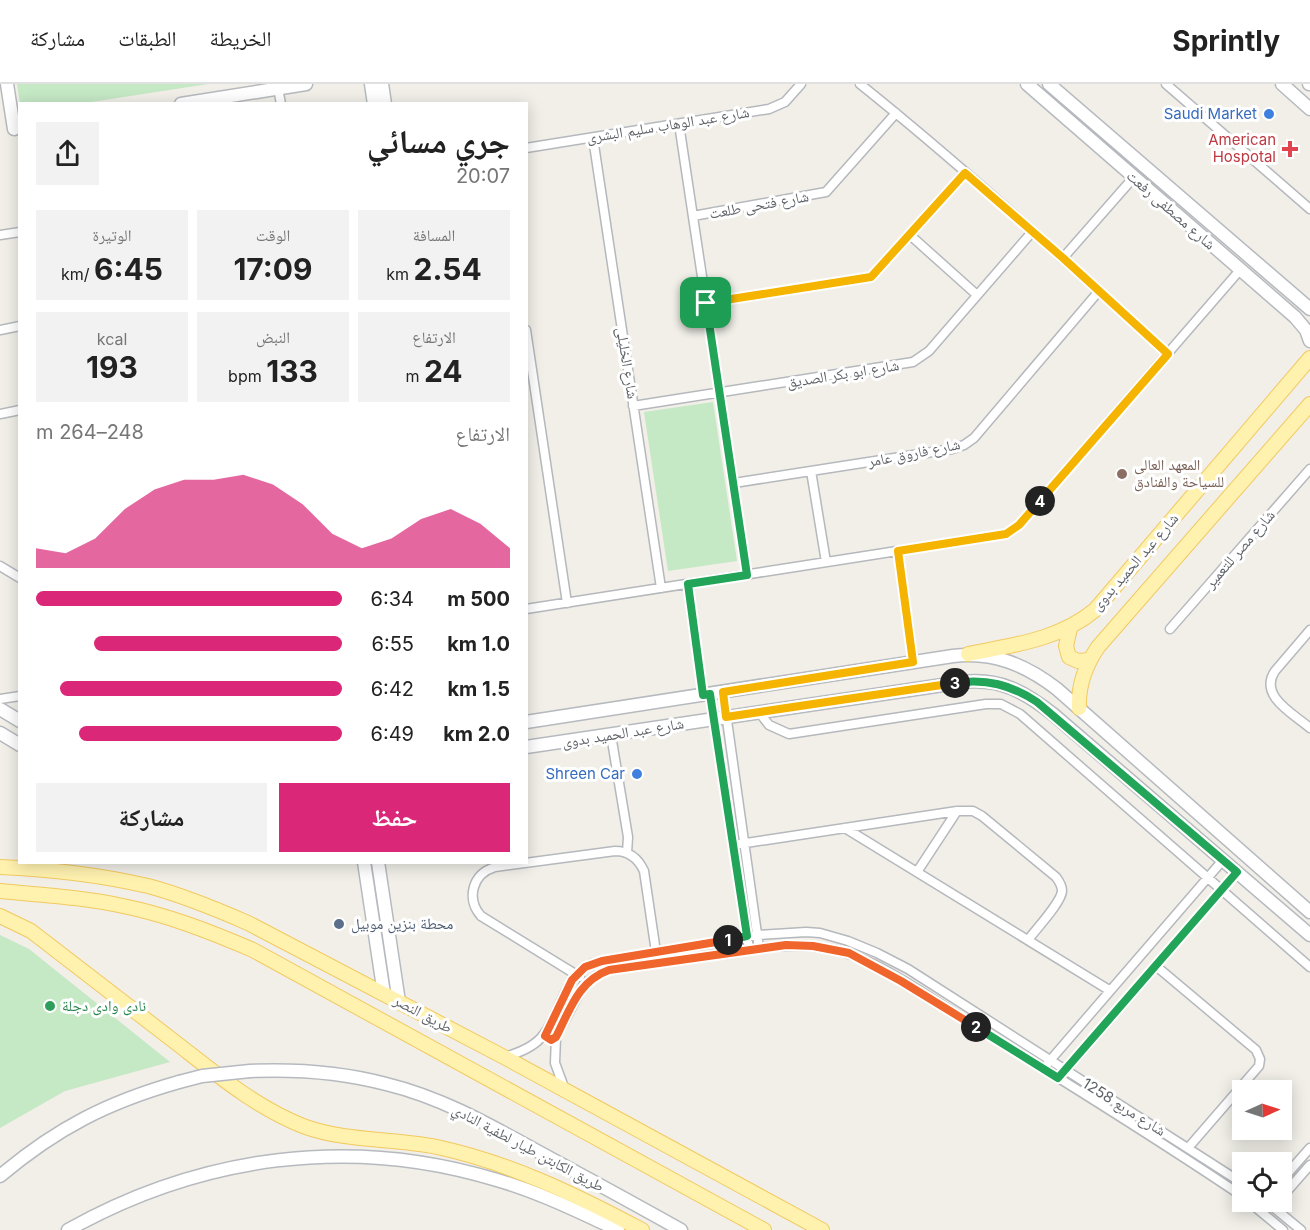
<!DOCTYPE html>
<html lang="ar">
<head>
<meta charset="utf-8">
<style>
	body { margin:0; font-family:Inter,"Noto Naskh Arabic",sans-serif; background:#f2f2f2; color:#222; direction:rtl; height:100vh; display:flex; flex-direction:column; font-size:22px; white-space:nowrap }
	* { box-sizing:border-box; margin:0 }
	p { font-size:20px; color:#767676 }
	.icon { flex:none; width:33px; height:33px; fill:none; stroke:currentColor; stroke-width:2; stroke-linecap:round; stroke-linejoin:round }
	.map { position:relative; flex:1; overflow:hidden; direction:ltr }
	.drawer { position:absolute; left:18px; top:18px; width:510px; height:762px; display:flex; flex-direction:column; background:#fff; border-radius:0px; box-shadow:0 3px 15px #0003; direction:rtl }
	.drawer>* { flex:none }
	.needle { width:39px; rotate:87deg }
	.tools { position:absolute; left:1232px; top:996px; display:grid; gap:12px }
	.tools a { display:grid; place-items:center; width:60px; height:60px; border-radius:0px; background:#fff; box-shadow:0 3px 15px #0003; font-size:30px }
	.pin { position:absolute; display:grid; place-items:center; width:51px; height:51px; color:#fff; margin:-26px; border-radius:12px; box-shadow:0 3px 9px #0006 }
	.km { position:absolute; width:30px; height:30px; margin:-15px; border-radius:50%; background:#222; color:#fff; font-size:16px; line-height:30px; text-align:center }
	.round { display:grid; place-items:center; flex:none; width:63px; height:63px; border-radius:0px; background:#f2f2f2 }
	.overview { display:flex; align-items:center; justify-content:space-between; height:102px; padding:0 18px }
	h1 { font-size:33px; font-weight:700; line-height:45px }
	.figures { display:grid; grid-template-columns:repeat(3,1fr); gap:9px; height:102px; padding:6px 18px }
	.figures div { display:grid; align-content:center; border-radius:0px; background:#f2f2f2; text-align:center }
	.figures b { font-size:30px; font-weight:700 }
	.figures small { font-size:16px; font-weight:400 }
	.figures p { font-size:16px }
	.chart { height:168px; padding:12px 18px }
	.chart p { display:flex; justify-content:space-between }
	.chart svg { width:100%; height:108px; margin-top:6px; fill:#db2777; opacity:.7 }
	.cta { display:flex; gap:12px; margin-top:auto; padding:12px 18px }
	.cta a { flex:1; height:69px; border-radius:0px; background:#db2777; color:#fff; font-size:24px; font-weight:700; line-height:69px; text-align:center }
	.cta a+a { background:#f2f2f2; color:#222 }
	ul { padding:0 18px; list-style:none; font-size:20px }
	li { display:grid; grid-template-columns:96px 72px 1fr; align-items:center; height:45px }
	li i { height:15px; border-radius:8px; background:#db2777 }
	header { display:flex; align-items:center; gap:36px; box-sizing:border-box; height:84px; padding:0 30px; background:#fff; border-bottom:2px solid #e0e0e0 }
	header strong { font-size:28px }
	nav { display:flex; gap:33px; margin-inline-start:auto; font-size:21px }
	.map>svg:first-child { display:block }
</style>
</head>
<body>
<header>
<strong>Sprintly</strong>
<nav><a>الخريطة</a><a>الطبقات</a><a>مشاركة</a></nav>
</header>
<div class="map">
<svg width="1310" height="1146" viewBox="0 0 1310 1146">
	<rect width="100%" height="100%" fill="#f1efe8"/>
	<path fill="#c5e8c5" d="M17,0H208L85,19L20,20Z
		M713,318L737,477L668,487L644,328Z
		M0,851L29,865L170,978L65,1007L0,1044Z"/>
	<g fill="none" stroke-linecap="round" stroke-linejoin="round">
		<defs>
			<path id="street" d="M860,0C966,85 1067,178 1168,270
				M1166,0L1310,125
				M278,4L281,20
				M679,40L747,491
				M593,54L661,504
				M526,64L769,25L785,18L801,0
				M693,132L826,108L896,29
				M0,151L20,148
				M910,151L977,211
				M1063,174L1134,93
				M707,219L871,193L965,89
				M0,246L20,242
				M526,246L567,519
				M633,322L913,278L929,267L1032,148
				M0,330L20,326
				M811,387L826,478
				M734,399L952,365L964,361L974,354L1099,207
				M898,467L913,577
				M0,482L20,494
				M688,500L703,611
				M526,525L1006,450L1019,441L1240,186
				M1170,545L1310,385
				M1310,546L1275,587C1258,612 1294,630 1310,644
				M723,608L759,864
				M710,610L749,865
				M0,615L20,612
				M759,628L769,641L789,650L986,620H1001L1020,630L1310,883
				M611,651L628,753L627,769
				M845,744L1109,906
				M733,761L957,727H973L982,732L1056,793C1059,797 1062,801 1062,807C1061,819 1036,845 1028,856
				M917,788L957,727
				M1156,882L1256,966L1260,975L1259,982L1188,1064
				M580,893L481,832C466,815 472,790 495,783L615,767C629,767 638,774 644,787L656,868
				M504,973C519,969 535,963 544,950C561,927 563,895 591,880L758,851L806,848L820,849L848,857L877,869L908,885L1242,1099
				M1047,980L1223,776
				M1063,989L1237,788
				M565,1006L555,979L556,953L583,902L598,890L609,886C645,881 681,875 717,870C753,865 789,858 825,864C873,871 928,913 970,939C1061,995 1153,1052 1242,1112
				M1281,1097L1310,1064
				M1281,1114L1310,1081
				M1249,1118L1283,1146
				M1267,1118L1301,1146"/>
			<path id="secondary" d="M7,0L14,45
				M371,0L374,20
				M382,0L385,20
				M1027,0L1295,233L1306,246L1310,257
				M1049,0L1310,225
				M1282,0L1310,25
				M1309,0H1310
				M181,20L306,0
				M0,625L20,637
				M526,638L953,572C993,567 1026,581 1057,605L1310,828
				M0,649L20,661
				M526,663L963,598C1001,594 1025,608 1054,631L1310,851
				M364,778L384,910
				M378,778L399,918
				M250,987C296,985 341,988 386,1000C440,1013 488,1040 537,1067C585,1093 633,1119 681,1146
				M0,1092C57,1044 108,1018 179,998
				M68,1146C200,1072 350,1051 497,1096C539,1108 579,1128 618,1146"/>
			<path id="primary" d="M1070,544L1066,562L1069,573L1078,577L1089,576
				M968,570C1013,561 1059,556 1095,526L1310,274
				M1079,624C1078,601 1085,582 1098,563L1310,320
				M0,783C49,785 100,791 148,802C182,811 216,825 248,839L504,973L822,1146
				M0,807C41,811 82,813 123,822C168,831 211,848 253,866L764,1146
				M0,832L31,847C79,884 127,921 175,958C215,989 255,1023 303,1042C346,1058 393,1054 437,1063C511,1079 576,1111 642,1146"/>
		</defs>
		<use href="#street" stroke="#b5b8bc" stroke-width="11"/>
		<use href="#secondary" stroke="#b6babf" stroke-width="15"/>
		<use href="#primary" stroke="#f2c960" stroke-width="16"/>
		<use href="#street" stroke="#fff" stroke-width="8"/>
		<use href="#secondary" stroke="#fff" stroke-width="12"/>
		<use href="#primary" stroke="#fff2af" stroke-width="14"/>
		<defs>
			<path id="secondary-bridge" d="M179,998L202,992L250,987"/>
		</defs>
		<use href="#secondary-bridge" stroke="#b6babf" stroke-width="15" stroke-linecap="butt"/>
		<use href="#secondary-bridge" stroke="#fff" stroke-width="12"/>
	</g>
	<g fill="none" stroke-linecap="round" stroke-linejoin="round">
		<defs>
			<path id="split-1" d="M706,219L747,491L688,500L703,611L710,610L747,852L728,856"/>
			<path id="split-2" d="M728,856L602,877L585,883L572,896L545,952L551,956L556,953C570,926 578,897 609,886L786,861L813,862L849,869L901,897L976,943"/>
			<path id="split-3" d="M955,599C986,594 1011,601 1037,618L1237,788L1058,994L976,943"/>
			<path id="split-4" d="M955,599L726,633L723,608L913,578L898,467L1006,450L1019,441L1040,417"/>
			<path id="split-5" d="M706,219L871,193L965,89L1063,174L1168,270L1040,417"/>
		</defs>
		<use href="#split-1" stroke="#fff" stroke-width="12"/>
		<use href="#split-2" stroke="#fff" stroke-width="12"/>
		<use href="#split-3" stroke="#fff" stroke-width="12"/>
		<use href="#split-4" stroke="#fff" stroke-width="12"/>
		<use href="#split-5" stroke="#fff" stroke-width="12"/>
		<use href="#split-1" stroke="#22a559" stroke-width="8"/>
		<use href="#split-2" stroke="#f0652b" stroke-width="8"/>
		<use href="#split-3" stroke="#22a559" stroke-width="8"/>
		<use href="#split-4" stroke="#f5b400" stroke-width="8"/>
		<use href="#split-5" stroke="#f5b400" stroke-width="8"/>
	</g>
	<g fill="#3f7fe0" stroke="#fff" stroke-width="2">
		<circle cx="1269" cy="30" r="6"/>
		<circle cx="637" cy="690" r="6"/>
	</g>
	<path fill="#e0444e" stroke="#fff" stroke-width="2" d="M1287 56h6v6h6v6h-6v6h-6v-6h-6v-6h6z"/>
	<circle fill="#8d6e63" stroke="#fff" stroke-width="2" cx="1122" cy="390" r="6"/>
	<circle fill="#5c6f8a" stroke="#fff" stroke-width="2" cx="339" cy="840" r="6"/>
	<circle fill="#2e9e5b" stroke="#fff" stroke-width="2" cx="50" cy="922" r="6"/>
	<g text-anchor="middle" stroke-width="6" stroke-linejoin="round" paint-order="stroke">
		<g font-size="15" fill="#366cbe" stroke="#fff" text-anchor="end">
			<text x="1257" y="35">Saudi Market</text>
			<text x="625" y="695">Shreen Car</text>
		</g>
		<g font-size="15" fill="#5f6368" stroke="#fff">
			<text transform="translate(668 41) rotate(-9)" y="5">شارع عبد الوهاب سليم البشرى</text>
			<text transform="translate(759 121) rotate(-10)" y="5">شارع فتحى طلعت</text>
			<text transform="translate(1171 126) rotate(41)" y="5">شارع مصطفى رفعت</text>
			<text transform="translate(627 279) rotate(81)" y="5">شارع الخليلى</text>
			<text transform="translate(843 290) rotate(-9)" y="5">شارع ابو بكر الصديق</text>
			<text transform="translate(914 369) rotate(-11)" y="5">شارع فاروق عامر</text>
			<text transform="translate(1240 465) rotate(-49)" y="5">شارع مصر للتعمير</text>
			<text transform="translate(1135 478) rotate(-49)" y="5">شارع عبد الحميد بدوى</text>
			<text transform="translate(623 649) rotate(-9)" y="5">شارع عبد الحميد بدوى</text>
			<text transform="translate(423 930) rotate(28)" y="5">طريق النصر</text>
			<text transform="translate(1124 1023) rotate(32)" y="5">شارع مربع 1258</text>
			<text transform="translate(528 1064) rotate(28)" y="5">طريق الكابتن طيار لطفية النادي</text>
		</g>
		<g font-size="15" fill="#be3a42" stroke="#fff" text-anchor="end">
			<text x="1276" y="61">American<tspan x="1276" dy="17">Hospotal</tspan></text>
		</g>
		<g font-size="15" fill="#785e54" stroke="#fff" text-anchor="start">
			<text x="1134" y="386">المعهد العالى<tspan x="1134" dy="17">للسياحة والفنادق</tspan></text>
		</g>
		<g font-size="15" fill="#4e5e75" stroke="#fff" text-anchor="start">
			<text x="351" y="845">محطة بنزين موبيل</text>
		</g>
		<g font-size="15" fill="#27864d" stroke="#fff" text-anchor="start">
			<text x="62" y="927">نادى وادى دجلة</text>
		</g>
	</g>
</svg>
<div class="tools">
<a><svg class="needle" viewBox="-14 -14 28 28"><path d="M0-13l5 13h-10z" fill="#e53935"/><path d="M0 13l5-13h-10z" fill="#767676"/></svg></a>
<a><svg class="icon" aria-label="locate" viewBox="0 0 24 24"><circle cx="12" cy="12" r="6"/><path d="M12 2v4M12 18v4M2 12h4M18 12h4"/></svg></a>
</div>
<div class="pin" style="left:706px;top:219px;background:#1e9e55"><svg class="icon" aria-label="arrive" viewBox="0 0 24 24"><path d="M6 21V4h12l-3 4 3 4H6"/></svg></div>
<b class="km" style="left:728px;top:856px">1</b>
<b class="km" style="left:976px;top:943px">2</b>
<b class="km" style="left:955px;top:599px">3</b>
<b class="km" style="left:1040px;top:417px">4</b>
<section class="drawer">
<div class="overview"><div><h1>جري مسائي</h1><p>20:07</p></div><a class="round"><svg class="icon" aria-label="share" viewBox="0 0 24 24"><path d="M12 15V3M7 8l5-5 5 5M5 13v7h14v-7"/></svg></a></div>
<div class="figures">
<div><p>المسافة</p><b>2.54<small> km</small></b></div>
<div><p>الوقت</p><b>17:09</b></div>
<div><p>الوتيرة</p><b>6:45<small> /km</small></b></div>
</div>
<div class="figures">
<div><p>الارتفاع</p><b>24<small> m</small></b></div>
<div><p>النبض</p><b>133<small> bpm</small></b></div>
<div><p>kcal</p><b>193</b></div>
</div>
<div class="chart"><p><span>الارتفاع</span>248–264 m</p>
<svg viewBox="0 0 160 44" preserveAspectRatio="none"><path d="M0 44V36L10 38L20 32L30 20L40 12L50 8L60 8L70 6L80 10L90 18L100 30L110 36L120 32L130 24L140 20L150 26L160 36V44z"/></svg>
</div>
<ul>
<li><b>500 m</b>6:34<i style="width:100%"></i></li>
<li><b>1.0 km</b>6:55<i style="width:81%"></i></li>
<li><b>1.5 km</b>6:42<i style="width:92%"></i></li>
<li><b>2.0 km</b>6:49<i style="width:86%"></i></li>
</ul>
<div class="cta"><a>حفظ</a><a>مشاركة</a></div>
</section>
</div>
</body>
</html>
